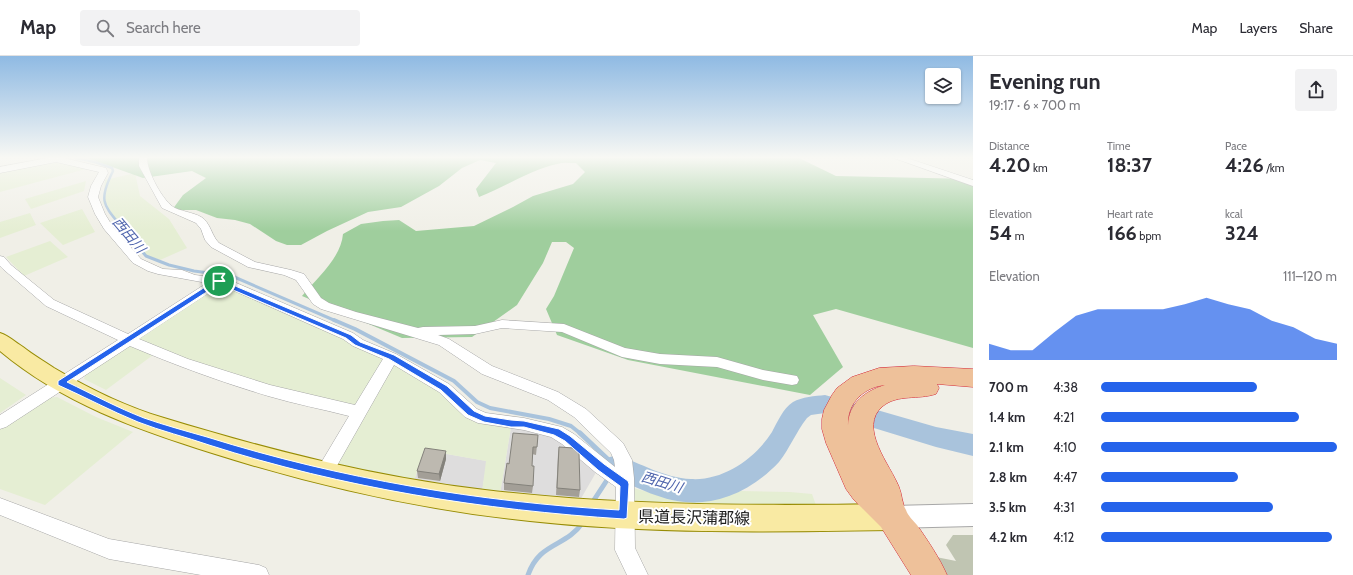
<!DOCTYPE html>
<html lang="en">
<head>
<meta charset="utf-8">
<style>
	body { margin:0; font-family:Cabin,"Noto Sans JP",sans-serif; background:#f2f2f3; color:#2b2b33; height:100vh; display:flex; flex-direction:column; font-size:15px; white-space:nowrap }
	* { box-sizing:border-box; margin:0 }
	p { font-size:13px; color:#7c7c81 }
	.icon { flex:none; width:22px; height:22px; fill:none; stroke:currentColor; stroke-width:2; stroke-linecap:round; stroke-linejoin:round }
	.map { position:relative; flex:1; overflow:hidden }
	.side { display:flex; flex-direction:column; background:#fff; width:380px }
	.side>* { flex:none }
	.controls { position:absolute; left:925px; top:12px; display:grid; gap:8px }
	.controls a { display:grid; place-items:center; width:36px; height:36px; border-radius:4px; background:#fff; box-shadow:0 1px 3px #0004; font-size:20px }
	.pin { position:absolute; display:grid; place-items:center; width:34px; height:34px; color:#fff; margin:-17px; border:2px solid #fff; border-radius:50%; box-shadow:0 1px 4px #0007 }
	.round { display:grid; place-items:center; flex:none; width:42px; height:42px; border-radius:4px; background:#f2f2f3 }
	.overview { display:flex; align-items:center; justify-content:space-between; height:68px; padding:0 16px }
	h1 { font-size:22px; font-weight:700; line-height:30px }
	.metrics { display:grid; grid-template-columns:repeat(3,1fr); gap:6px; height:68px; padding:4px 16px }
	.metrics div { display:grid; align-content:center }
	.metrics b { font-size:20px; font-weight:700 }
	.metrics small { font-size:11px; font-weight:400 }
	.metrics p { font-size:11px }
	.chart { height:112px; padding:8px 16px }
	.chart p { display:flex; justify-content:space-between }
	.chart svg { width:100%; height:72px; margin-top:4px; fill:#2563eb; opacity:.7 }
	ul { padding:0 16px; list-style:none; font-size:13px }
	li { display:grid; grid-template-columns:64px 48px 1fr; align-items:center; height:30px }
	li i { height:10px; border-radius:5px; background:#2563eb }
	header { display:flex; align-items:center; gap:24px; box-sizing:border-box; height:56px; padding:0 20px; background:#fff; border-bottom:1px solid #e1e1e2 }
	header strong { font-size:19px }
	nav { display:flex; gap:22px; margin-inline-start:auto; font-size:14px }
	.search { width:280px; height:36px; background:#f2f2f3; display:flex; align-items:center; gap:10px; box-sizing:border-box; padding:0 14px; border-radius:4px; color:#7c7c81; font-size:15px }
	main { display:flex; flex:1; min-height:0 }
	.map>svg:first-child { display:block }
</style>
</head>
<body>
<header>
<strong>Map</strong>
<div class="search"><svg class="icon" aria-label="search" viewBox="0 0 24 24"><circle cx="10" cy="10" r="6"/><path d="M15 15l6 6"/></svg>Search here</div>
<nav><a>Map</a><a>Layers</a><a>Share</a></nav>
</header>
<main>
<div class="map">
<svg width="973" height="519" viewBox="0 0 973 519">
	<rect width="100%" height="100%" fill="#f0efe7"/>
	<path fill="#dedddd" d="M511,371L553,377L598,413L579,446L500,438Z
		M424,394L487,405L482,436L414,425Z"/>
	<path fill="#c0c5b2" d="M953,479H973V519H943L931,500L956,505L946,489Z"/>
	<path fill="#e5eed3" d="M52,105L86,113L0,136V114Z
		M135,117L140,140L169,163L187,192L160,204L144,198L103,147L105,124Z
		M86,125L84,135L31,153L25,143Z
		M82,153L95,176L63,189L40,167Z
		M30,157L36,169L0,182V166Z
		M50,185L68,201L24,220L6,201Z
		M222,228L385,301L359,349L351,351L273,332L186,304L137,283Z
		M132,290L153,299L106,334L84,323L86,316L124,291Z
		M391,307L444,337L511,371L500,438L482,436L486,405L424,394L414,425L335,410Z
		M0,322L26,339L0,357Z
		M57,341L96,361L133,376L45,449L0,433V373L47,342Z
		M633,432L675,443L690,444L703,443L741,435L790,436L812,438L817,452L643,451L631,440Z"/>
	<path fill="#9fce9d" d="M87,102H799L836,120L973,123V292L836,253L813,259L843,311L810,339L628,304L557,279L546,253L554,240L574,192L566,186H552L543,207L517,249L472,281L402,282L302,240C317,222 341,202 343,178L361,168L383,165L399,164L416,175L474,170L513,151L533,140L573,128L585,116L576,107C570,107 563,106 557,108C530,114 505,131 479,141L476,133L496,107L480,104L462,112L439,130L401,151L368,156L327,175L301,189H287L276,185L250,168L235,164L217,162L196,154H172L183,139L206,122L192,115L143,122Z"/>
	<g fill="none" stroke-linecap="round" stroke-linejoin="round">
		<path stroke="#a9c3dc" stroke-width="2.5" d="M76,102L95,106L112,112L113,115C97,147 104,149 125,175"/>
		<path stroke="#a9c3dc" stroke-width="3" d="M124,174L146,200L169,209L194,215L232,220L336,265"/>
		<path stroke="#a9c3dc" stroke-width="4" d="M334,264L355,273L454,325L477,346L490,352L549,363L571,370L581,378"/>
		<path stroke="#a9c3dc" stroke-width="5" d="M580,377L616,411
			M592,447L609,421
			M528,519C540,485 566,492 583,466"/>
		<path fill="#a9c3dc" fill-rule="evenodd" d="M825,339L936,371L973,378V400L936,391L825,357L811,359L807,362C796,376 790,392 779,406C765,421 748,433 729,440C682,457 649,437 607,418L603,410L607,402L616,399C641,407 664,422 691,423C723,425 755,403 772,376C777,367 783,352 793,346C802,341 815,340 825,339Z"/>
		<defs>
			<path id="minor" d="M47,102H64L106,112L108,117L101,130L98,141L105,158L113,171L141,203L163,213L182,214L195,219L227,223L353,277L363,284L396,298L449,328L477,353L486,357L524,362L562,371L574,378L615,411L614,404L611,397L574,361L548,344L482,318L439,289L321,253L313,248L296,224L284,219L248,211L211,191L205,184L201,173L196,167L162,152L139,110V102H147C147,115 163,146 175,152C184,156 197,157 204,163C211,170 212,180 219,187L255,206L291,214L304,218L321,242L329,247L356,256L418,272L423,271L475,270L502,264L564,268L625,292L660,298L717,301L763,314L797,320L799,324L797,328L792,329L763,324L717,311L660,308L622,301L562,276L502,272L475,278L438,279L449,283L492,310L558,336L586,353L623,387L632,404L634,422L635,492L648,519H627L615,494L616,431L595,416L562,388L551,381L524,374L478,367L465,361L439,336L394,309L330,422L324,425L318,422L315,417L349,360C322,353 295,348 268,340C221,326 175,309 130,290L6,371L0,373V359L118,284L46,250L3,213L0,210V200L4,201L11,209L54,244L128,278L207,227L158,218L148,215L133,207L104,173L95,158L88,141L91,130L99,116L56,106L0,117V111ZM221,229L343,283L353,290L383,303L355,349L270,329L188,303L139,283Z
				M894,102H907L973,124V130Z
				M0,442L109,483L259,509L266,512L269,519H201L109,503L0,459Z"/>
			<path id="tertiary" d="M973,448V470L892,472L884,469L880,461L884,453L892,450Z"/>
			<path id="primary" d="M0,277C9,280 15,286 23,291C33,299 44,305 54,312C88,332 126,351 164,362C269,394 375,421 485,434C620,450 756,450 892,448L902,452L907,461L902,470L892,474C771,476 650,478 530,465C422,454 316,430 212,397C136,373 62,347 0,295Z"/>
			<path id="trunk" d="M914,310L973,313V331L937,328L939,332L936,338C918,344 898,338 883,350C857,371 891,410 899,431C902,438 902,448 906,454C908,460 913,464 917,469C928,485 939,501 947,519H911L881,471L854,444L846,433L826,387L822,373V363L824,354L832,339L837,332L852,321L879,312ZM885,329C865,335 849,347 848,369C847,346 865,331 885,329Z"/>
		</defs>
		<use href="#minor" stroke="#a7a7a7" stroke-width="1"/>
		<use href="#tertiary" stroke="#a7a7a7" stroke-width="2"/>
		<use href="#primary" stroke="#978c05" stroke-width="2"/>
		<use href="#trunk" stroke="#d52c3b" stroke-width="1"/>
		<use href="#minor" fill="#fff" fill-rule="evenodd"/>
		<use href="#tertiary" fill="#fff" fill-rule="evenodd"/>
		<use href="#primary" fill="#f9eaa3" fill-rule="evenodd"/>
		<use href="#trunk" fill="#eec19a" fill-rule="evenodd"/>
	</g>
	<path fill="#a39f97" d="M538,379L536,399L532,398V410L533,430L532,437L504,434V427L509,408Z
		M559,391L580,434L579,441L556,439L558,398Z
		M446,395V403L440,425L418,422L417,415Z"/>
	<path fill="#84827b" d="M446,395V403L440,425L439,418Z"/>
	<path fill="#bdb9b0" stroke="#84827b" d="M513,377L538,379L537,391H533L532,410H534L533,430L504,427L507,407L509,408Z
		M559,391L574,392L579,396L580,434L557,432Z
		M425,392L446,395L439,418L417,415Z"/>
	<linearGradient id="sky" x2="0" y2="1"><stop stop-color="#8fbae3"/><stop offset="0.58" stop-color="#f8f8f4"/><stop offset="1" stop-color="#f8f8f4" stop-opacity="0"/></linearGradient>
	<rect width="973" height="175" fill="url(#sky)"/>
	<path fill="#2563eb" stroke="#fff" fill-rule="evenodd" d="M216,224H221L351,279L360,286L394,299L447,330L474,355L485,360L511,364L524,365L559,373L570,380L604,408L628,425L629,428L627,462L624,463C483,454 343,432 209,389C186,381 161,375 138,366C111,355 85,341 58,329V325ZM219,228L346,282L355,289L389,303L441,334L468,359L484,366L511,371H524L554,379L565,385L598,414L620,430L619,454C480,446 341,423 207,381C186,375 164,369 144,362C118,352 92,338 67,326Z"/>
	<g text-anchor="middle" stroke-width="4" stroke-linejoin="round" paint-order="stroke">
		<g font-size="14" font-style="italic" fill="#4f65ad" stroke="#fff">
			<text transform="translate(129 179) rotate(50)" y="5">西田川</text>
			<text transform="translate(662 426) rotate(17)" y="5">西田川</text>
		</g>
		<g font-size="16" fill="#202020" stroke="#fff">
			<text transform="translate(694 461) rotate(1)" y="6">県道長沢蒲郡線</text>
		</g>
	</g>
</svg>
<div class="controls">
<a><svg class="icon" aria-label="layers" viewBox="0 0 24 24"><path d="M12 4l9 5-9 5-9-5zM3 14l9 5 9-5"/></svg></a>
</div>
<div class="pin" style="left:219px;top:225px;background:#1e9e55"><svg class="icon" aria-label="arrive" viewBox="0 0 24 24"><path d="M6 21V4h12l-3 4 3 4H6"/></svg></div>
</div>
<section class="side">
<div class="overview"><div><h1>Evening run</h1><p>19:17 · 6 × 700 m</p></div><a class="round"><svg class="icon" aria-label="share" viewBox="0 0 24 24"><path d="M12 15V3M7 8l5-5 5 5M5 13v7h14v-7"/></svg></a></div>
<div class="metrics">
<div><p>Distance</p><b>4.20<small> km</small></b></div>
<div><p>Time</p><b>18:37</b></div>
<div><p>Pace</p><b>4:26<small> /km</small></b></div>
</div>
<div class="metrics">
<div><p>Elevation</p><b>54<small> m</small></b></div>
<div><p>Heart rate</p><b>166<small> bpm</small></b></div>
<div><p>kcal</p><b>324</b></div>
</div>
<div class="chart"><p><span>Elevation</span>111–120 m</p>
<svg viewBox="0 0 160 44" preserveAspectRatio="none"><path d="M0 44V34L10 38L20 38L30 27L40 17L50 13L60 13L70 13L80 13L90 10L100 6L110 10L120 13L130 20L140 24L150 31L160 34V44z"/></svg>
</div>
<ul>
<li><b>700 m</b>4:38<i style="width:66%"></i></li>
<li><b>1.4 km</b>4:21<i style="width:84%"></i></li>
<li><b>2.1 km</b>4:10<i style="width:100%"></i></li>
<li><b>2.8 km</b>4:47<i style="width:58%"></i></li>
<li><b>3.5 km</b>4:31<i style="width:73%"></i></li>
<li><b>4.2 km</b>4:12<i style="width:98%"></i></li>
</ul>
</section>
</main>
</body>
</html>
